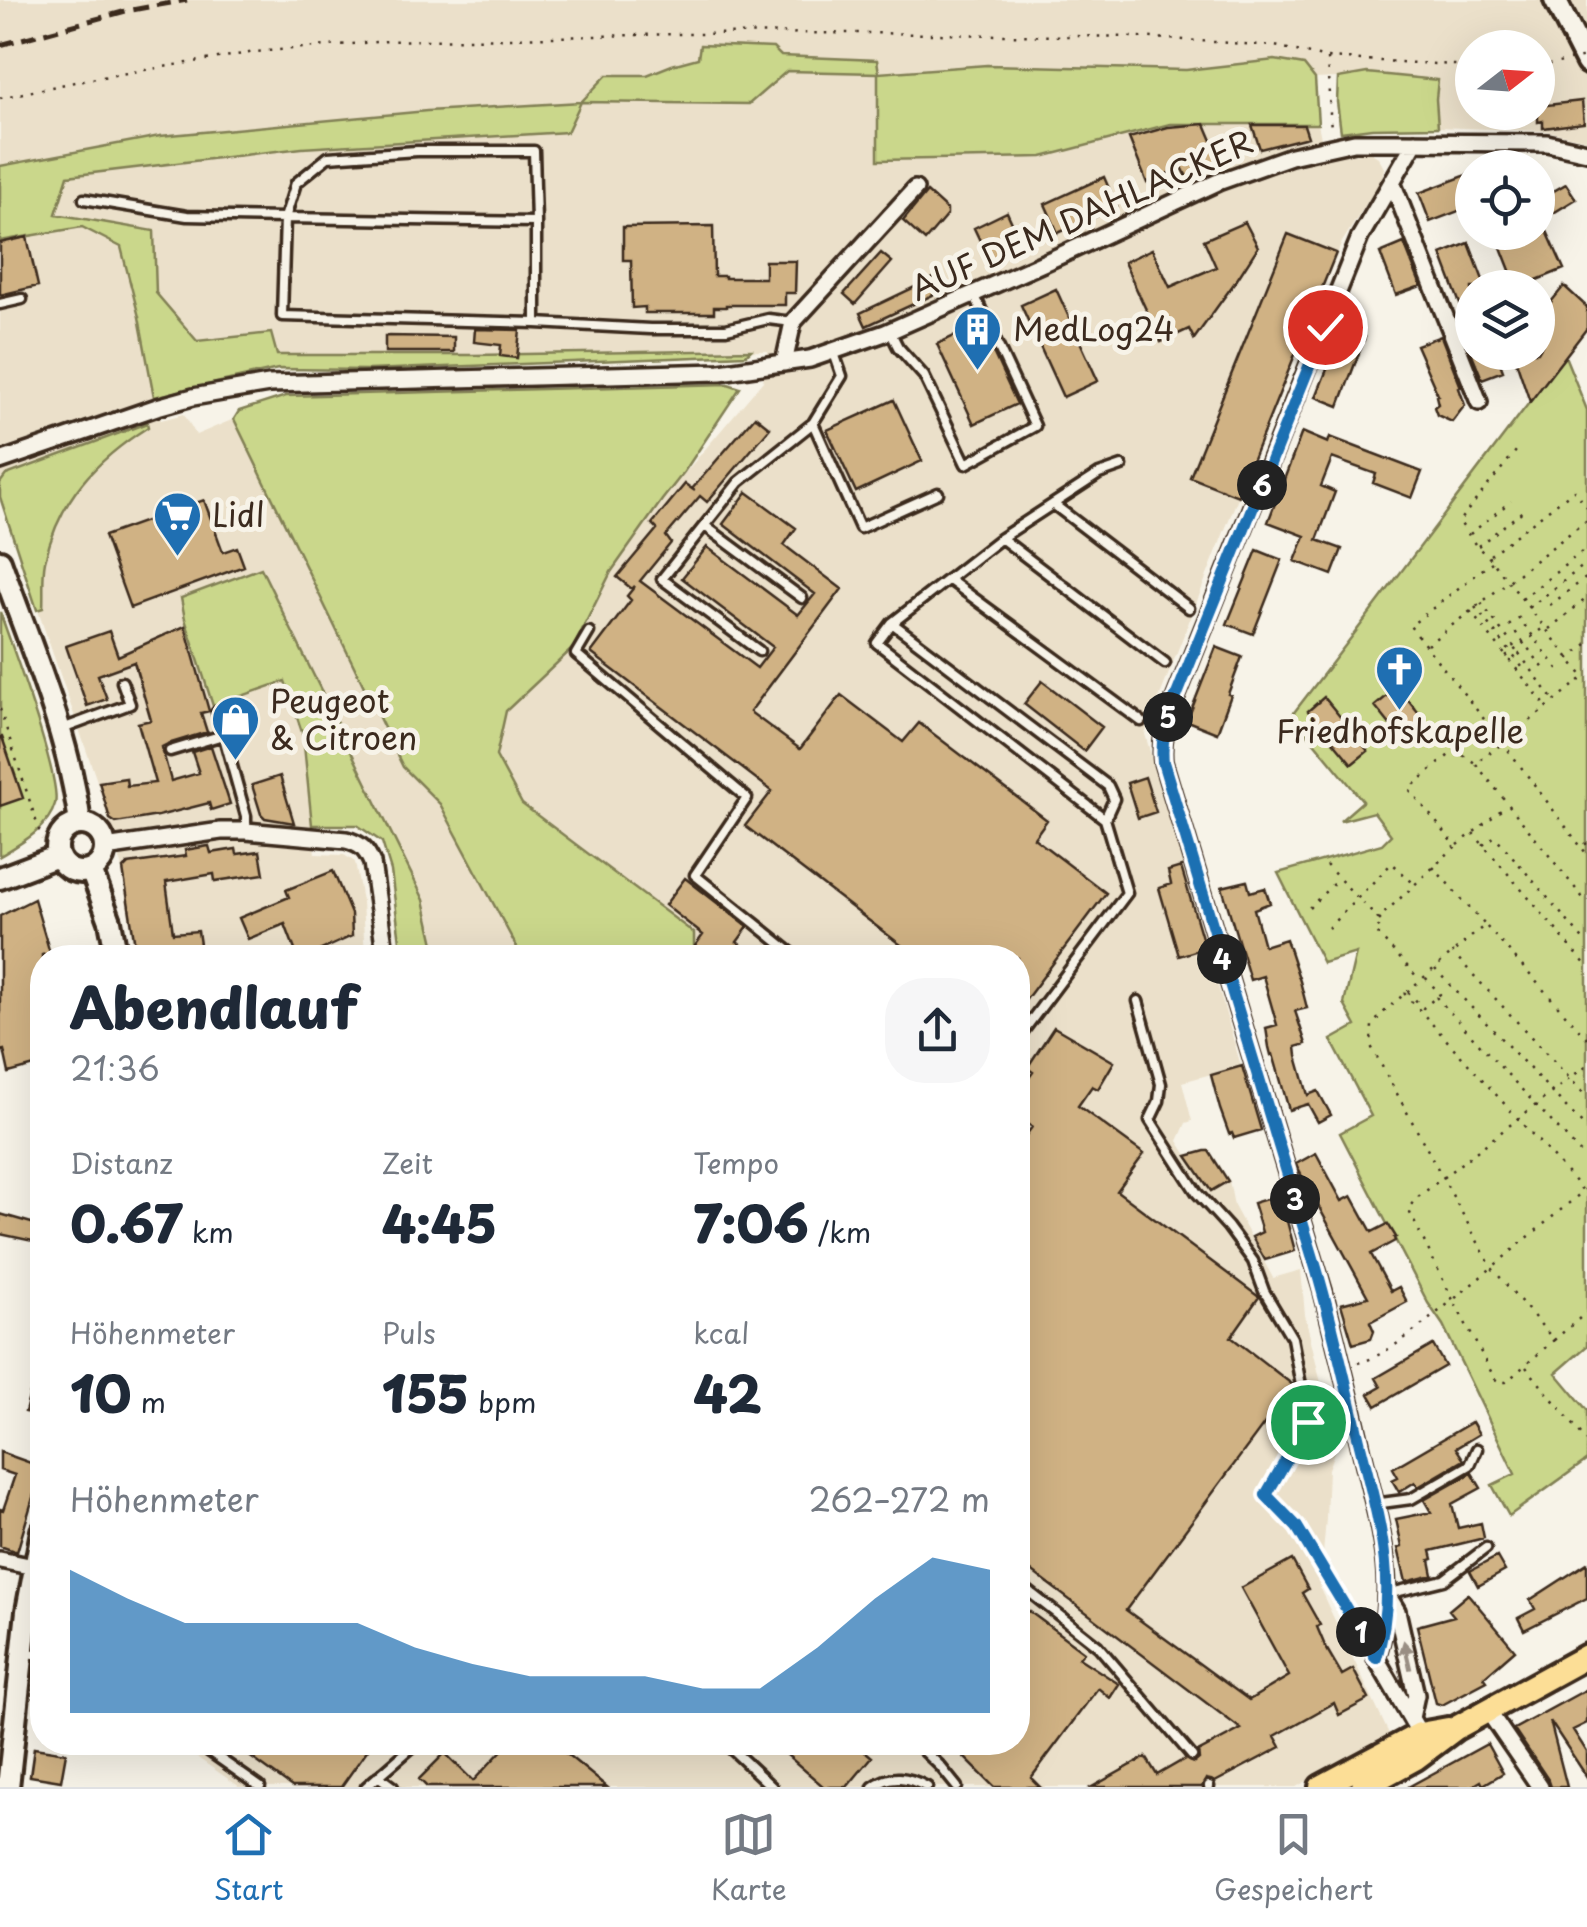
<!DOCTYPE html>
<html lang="de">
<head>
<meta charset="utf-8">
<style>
	body { margin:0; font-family:"Playpen Sans",sans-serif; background:#f6f6f7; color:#1f2937; height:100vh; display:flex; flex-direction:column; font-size:38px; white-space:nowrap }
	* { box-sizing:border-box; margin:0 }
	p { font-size:32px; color:#747a83 }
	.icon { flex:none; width:55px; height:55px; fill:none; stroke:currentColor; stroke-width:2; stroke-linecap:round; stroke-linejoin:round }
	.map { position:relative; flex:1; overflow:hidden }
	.panel { position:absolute; left:30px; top:945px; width:1000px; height:810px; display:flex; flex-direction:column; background:#fff; border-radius:40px; box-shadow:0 10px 40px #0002 }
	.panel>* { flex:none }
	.needle { width:65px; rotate:73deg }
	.controls { position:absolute; left:1455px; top:30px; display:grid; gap:20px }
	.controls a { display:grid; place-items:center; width:100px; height:100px; border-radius:50%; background:#fff; box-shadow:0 10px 40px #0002; font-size:50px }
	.pin { position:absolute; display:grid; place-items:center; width:85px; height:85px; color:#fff; margin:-42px; border:5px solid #fff; border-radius:50%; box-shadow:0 2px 10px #0007 }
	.km { position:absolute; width:50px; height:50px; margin:-25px; border-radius:50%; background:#222; color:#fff; font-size:28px; line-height:50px; text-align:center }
	.round { display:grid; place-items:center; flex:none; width:105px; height:105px; border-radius:40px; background:#f6f6f7 }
	.head { display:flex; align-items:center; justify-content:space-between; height:170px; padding:0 40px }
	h1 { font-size:55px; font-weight:800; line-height:75px }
	.metrics { display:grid; grid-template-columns:repeat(3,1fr); gap:15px; height:170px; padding:10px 40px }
	.metrics div { display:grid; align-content:center }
	.metrics b { font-size:50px; font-weight:800 }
	.metrics small { font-size:28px; font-weight:400 }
	.metrics p { font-size:28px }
	.chart { height:280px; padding:20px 40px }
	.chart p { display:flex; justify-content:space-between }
	.chart svg { width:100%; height:180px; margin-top:10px; fill:#1f6fb2; opacity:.7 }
	.tabs { display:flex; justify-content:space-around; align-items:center; height:140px; border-top:2px solid #e0e1e3; background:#fff; font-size:28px; color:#747a83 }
	.tabs a { display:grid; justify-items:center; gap:5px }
	.tabs .active { color:#1f6fb2 }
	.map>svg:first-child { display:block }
</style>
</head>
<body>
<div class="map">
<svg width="1587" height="1787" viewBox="0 0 1587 1787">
	<rect width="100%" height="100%" fill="#f7f3e8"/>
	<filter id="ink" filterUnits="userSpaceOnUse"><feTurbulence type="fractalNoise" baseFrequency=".01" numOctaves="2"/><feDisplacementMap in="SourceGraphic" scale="20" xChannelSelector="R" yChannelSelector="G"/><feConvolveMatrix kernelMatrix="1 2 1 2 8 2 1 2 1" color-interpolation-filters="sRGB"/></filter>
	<g filter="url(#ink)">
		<path fill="#ebe0ca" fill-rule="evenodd" d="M0,0H1587V140L1547,131L1438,127L1436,99L1438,81L1338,78L1315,79L1304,65L1275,60L1186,70L987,65L878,73L879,160L1042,157L1170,124H1318L1325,157L1370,152L1378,157L1384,168L1382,179L1342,242L1226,527L1145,734L1241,1066L1182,1082L1192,1121L1186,1123L1178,1141L1187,1155L1209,1149L1229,1180L1234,1206L1273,1278L1301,1270L1305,1315L1336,1447L1328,1469L1326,1519L1320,1589L1390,1736L1296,1787H240L176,1743L1018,1742V958L710,957L693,945V932L522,804L496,757L506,711L573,648L611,572L662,500L763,381L768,351L473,355H276L271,333L197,341L156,293L154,231L56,215L68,176L302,148L567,132L580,102L427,111L160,136L0,166ZM1472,48H1538V112H1472Z
			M82,227L121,247L139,317L154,397L161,420L184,414L196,435L234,419L403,767L440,804L522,957H437L424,900L260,568L285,681L303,735L315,854L344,855L355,862L362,901L365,957H135L121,865L98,784L0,501V241Z"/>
		<path fill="#cad78b" stroke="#828054" stroke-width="2.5" d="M700,45L773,48L781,56L877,60L879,73L987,65L1186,70L1275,60L1304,65L1315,79L1318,124H1170L1042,157L878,160V73L787,71L749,104L581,102L567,132L302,148L68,176L56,214L154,231L156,293L197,341L271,333L277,355H473L751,350L746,355L368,370L278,369L154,397L139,317L121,247L82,227L0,241V166L160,136L427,111L581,102L607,75H647L672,65L698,58Z
			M1367,73L1438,80L1436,99L1438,127L1372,128L1341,132L1337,102L1338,78Z
			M1565,356L1587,410V1346L1556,1373L1587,1410V1460L1509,1516L1492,1485L1515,1474L1443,1325L1428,1303L1340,1133L1371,1116L1331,1040L1356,1026L1344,1004L1356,953L1323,963L1278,873L1382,844L1391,835L1374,812L1340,821L1363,801L1292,715C1384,596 1473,475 1565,356Z
			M728,384L740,388L684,472L662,500L611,572L573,648L506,711L496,756L522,804L694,933V945L710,957H522L440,804L403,767L234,419L239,411L286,396Z
			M147,423L148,427C96,460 59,499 45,561C42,576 44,593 43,608L37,610L0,497V483L6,475Z
			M261,568L424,900L437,957H402L391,871L382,842L357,825H312L303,735L285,681L213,706L185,619L181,598Z
			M0,612C11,644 62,780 55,804C48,829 20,844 0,856Z"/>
		<path fill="#d0b284" stroke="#3b2a1e" stroke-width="2.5" d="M1582,101L1584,123L1543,128V121L1538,122V106Z
			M1205,124L1222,164L1188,179L1182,167L1147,183L1129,138L1168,127Z
			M1252,125H1304L1308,137L1260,149Z
			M1472,173V206L1430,222L1419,193Z
			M1104,177L1117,207L1058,233L1045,204Z
			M1566,184L1576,199L1542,220L1564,269L1517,288L1495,232H1538V200Z
			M927,192L947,210V215L925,241L903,221Z
			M1007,212L1023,247L990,262L974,228Z
			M1245,222L1258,247L1238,278L1194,339L1189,329L1161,342L1124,262L1152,249L1170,287L1216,267L1204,240Z
			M713,226L714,276H725V278H765V261H796L795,293H785V305H726V307H714V313H645V307L632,308L631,260H623V227Z
			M1288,234L1336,253L1238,496L1190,477Z
			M27,237L38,286L0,295V243Z
			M1404,243L1421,286L1396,295L1380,253Z
			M1469,243L1486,288H1472L1471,333L1441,254Z
			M881,253L892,262L855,304L844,294Z
			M940,275L946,289L866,326L860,313Z
			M1564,286L1587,307V328L1530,402L1513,352H1538L1546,338L1538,330V318Z
			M1056,289L1098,381L1063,397L1021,305Z
			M980,324L1017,404L974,424L937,344Z
			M475,329L520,330L517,358L500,356L501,345L474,342Z
			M1343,329L1365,337L1339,406L1316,397Z
			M385,336L454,337V352H385Z
			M1441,336L1461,387L1459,388L1465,405L1452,422L1437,415L1434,407L1438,404L1436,396L1438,395L1416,345Z
			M1472,348V352H1496L1503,371L1482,379L1470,349Z
			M894,400L922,461L856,492L827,430Z
			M755,416L770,428L707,502L700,496L666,536L671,543L640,581L757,668L773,647L682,578L707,547L798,615L815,594L723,524L747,492L796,528L784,545L842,589L750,712L800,749L841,695L903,742L919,723L1047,820L1034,838L1106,893L1018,1010V958H918L745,826L772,791L591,653L631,600L627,596L635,586L632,589L617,577L657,529L652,524L685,484L695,491L692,489Z
			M1302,432L1328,443L1330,437L1422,472L1412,498L1373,483L1376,474L1332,458L1321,486L1335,492L1317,540L1342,549L1332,575L1295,561L1305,536L1268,522Z
			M204,500L223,552L237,547L244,566L130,608L104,536Z
			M1257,550L1282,560L1253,634L1227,624Z
			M185,626L209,711L201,713L207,732L168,744L162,747L163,752L171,781L199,773L192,752L211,746L230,804L211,810L209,803L158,816L116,823L110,819L99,782L126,778L127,786L155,783L138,723L151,720L134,662L98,675L107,699L87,706L66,646L109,631L118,656Z
			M1216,647L1242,657L1228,694L1231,695L1217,733L1187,721Z
			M1042,681L1102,727L1084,751L1024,704Z
			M1398,687L1430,727L1407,746L1375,706Z
			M1324,697L1368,751L1352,764L1308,711Z
			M0,737H2L23,798L0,806Z
			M280,776L294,823L265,818L261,814L252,785Z
			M1145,777L1156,812L1138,818L1127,783Z
			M209,846L211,853L236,849L237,854L260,851L264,874L215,881L214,874L166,882L173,933L198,931L202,958H137L123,869L128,864L186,856L185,850Z
			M1181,867L1205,948L1179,956L1159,888L1171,884L1168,871Z
			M333,871L351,914L352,936L304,958H298L285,924L248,939L239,918L289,897L286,890Z
			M685,878L748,927L737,942L757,958H711L695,946L703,935L665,905Z
			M1247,881L1250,892L1265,888L1270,903L1254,909L1264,946L1286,939L1300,981L1307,1008L1295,1011L1306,1044L1296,1047L1297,1056L1308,1095L1318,1091L1331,1115L1318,1122L1308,1104L1289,1110L1273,1054L1271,1055L1269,1047L1266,1028L1277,1025L1263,976L1250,980L1222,887Z
			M34,899L50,953L42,955V1064L9,1073L4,1050L0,1051V916Z
			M1054,1027L1114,1062L1098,1089L1092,1086L1078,1106L1144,1154L1117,1191L1259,1297L1231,1337L1293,1385L1126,1610L1249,1700L1289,1676L1241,1588L1292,1560L1308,1589L1302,1593L1320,1625L1317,1627L1325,1646L1342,1675L1353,1669L1369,1699L1339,1715L1334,1703L1275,1736L1281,1747L1215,1782L1206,1779L1202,1787H1092L1146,1757L1157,1775L1185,1759L1194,1763L1199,1759L1198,1752L1241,1729L1018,1561V1146L1032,1127L1018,1116V1093L1033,1072L1027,1068Z
			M1242,1066L1261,1130L1234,1138L1232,1133L1229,1134L1220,1109L1211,1075Z
			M1205,1151H1209L1228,1181L1211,1191L1187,1156Z
			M1316,1153L1342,1201L1352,1196L1372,1232L1388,1224L1396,1237L1394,1238L1395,1241L1371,1254L1391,1291L1399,1287L1407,1302L1370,1322L1374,1331L1371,1339L1353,1344L1341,1304L1368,1297L1297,1167L1296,1164Z
			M1280,1195L1295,1251L1265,1260L1252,1237L1262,1232L1253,1203Z
			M0,1214L42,1226V1243L0,1234Z
			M1433,1345L1445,1366L1376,1406L1369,1394L1381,1387L1376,1378Z
			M38,1363H42V1417L25,1412Z
			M1472,1422L1479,1434L1456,1448L1464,1460L1418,1487L1415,1482L1399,1492L1392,1480L1398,1477L1393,1468Z
			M0,1452L42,1467L17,1552L0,1546V1509L3,1510L15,1475L0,1470Z
			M1472,1473L1481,1488L1452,1504L1458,1528L1481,1523L1484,1538L1431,1551L1433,1559L1430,1560L1433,1575L1406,1582L1398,1548L1402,1547L1396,1519L1431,1512L1424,1500Z
			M1497,1557L1505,1571L1478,1586L1470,1571Z
			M1587,1563V1598L1524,1630L1518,1618L1535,1609L1530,1600Z
			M1468,1594L1515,1650L1484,1677L1487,1681L1442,1705L1436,1703L1417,1626L1454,1616L1449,1610Z
			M1018,1603L1084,1652L1079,1658L1119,1684L1110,1698L1098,1688L1031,1778L1040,1787H994L949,1742H1018Z
			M1587,1689V1723L1573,1730L1587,1752V1777L1550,1721L1567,1787H1551L1549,1781L1514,1729Z
			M230,1742H373L341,1787H292Z
			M510,1742H552L607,1787H427L419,1779L445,1753L473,1781Z
			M772,1742H854L872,1757L847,1787H824Z
			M1487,1744L1503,1773L1483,1785L1481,1781L1471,1787H1408Z
			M34,1748L66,1753L61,1781L30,1776Z"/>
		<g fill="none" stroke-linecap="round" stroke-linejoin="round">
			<defs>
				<path id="lane" d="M84,199L187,216L285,218L296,183L328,157L417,151H534L536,222
					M0,304L22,299
					M536,323V222L285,218L282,316L536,323L650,329H726L768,319L793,322
					M890,331L898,347L924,376L966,464L1035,426L974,294
					M813,423L860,528L938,493
					M1053,504L1189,608
					M705,526L802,598
					M1001,538L1165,663
					M948,579L1141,721
					M892,623L1108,786L1114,799L1105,819L1127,893L1018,1038
					M589,632L576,654L747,798L695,875L798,958
					M759,651L662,579L739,482L813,423L842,376L834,353
					M217,712L246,816V831
					M62,729L130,704L122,682
					M170,751L223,735
					M1105,819L877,643L892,623L1001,538L1099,474L1122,466
					M1138,1001L1161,1084L1159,1101L1150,1120L1197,1193L1228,1227L1253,1261L1264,1291L1292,1338L1308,1422L1267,1495L1297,1527L1375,1656
					M1374,1504L1411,1499L1470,1465L1477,1449
					M1018,1583L1098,1646L1192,1756
					M1387,1594L1444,1580L1486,1548
					M27,1653L42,1655
					M196,1742L260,1787
					M724,1742L772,1787
					M915,1742L940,1766L957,1787
					M378,1776L393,1787
					M1209,1786V1787
					M366,1787L418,1742
					M873,1787C891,1773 908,1777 927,1787"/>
				<path id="street" d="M1415,142L1360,237L1170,712C1164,729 1161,744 1163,762L1323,1291C1336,1343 1349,1395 1361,1448C1378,1521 1400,1583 1376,1658L1420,1734
					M1392,182L1479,402
					M784,363L793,322L915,189
					M0,461L157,407L193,397L269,384L720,372L810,359L885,333L1059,256L1218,182L1291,156L1354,142H1394L1547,143L1587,152
					M105,848L221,831H246L346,840C361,844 366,849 372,863L386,958
					M0,1560L34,1567
					M1388,1596L1397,1611L1416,1695L1411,1718
					M1488,1711L1540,1787"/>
				<path id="secondary" d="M1555,0L1587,63
					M0,561C30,646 69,733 80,824
					M57 848a24 24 0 1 1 48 0a24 24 0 1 1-48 0Z
					M91,870L110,921L117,958
					M0,878L58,856
					M8,1787L27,1611L42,1531"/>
				<path id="primary" d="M1321,1787L1420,1734L1448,1729
					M1363,1787L1416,1758L1456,1728L1587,1656"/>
			</defs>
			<use href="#lane" stroke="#3b2a1e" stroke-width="15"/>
			<use href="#street" stroke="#3b2a1e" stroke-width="22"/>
			<use href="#secondary" stroke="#3b2a1e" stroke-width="28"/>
			<use href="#primary" stroke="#3b2a1e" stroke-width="30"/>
			<path stroke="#3b2a1e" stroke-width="2.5" stroke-dasharray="2.5 8" stroke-linecap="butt" d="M1327,59L1331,131
				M1538,67L1563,62
				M0,98L84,80L255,52L388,41L682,34L864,33L1139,37L1275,46L1327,58L1472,66
				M1470,534L1511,501
				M1478,546L1524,510
				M1490,555L1574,490L1587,507
				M1492,562L1410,626L1503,743L1581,847
				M1522,599L1587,548
				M1481,603L1554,700
				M1550,605L1587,577
				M1475,607L1526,672
				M1529,608L1587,563
				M1470,611L1546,706
				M1518,617L1563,675
				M1509,624L1545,670
				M1549,629L1587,598
				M1427,645L1587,520
				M1506,657L1543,628
				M1569,659L1587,644
				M0,709L42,839
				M1476,764L1587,903
				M1473,833L1587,966
				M1587,843L1581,847L1587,854
				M1458,845L1506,806
				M1483,845L1495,836L1587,944
				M1326,865L1378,919L1456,846L1409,789L1455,750L1475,763L1503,743L1584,677L1488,556L1477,547L1459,521L1516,451
				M1433,867L1484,924
				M1309,908L1338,879
				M1379,919L1383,923L1375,931L1419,979
				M1328,928L1392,863L1413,883
				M1452,952L1587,1097
				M1435,969L1587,1129
				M1408,992L1423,1008L1440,994L1425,977
				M1404,993L1587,1195
				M1436,997L1587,1160
				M1587,1038L1485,925L1388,1008L1372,1025L1371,1046L1492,1268L1554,1340L1587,1312
				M1554,1340L1506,1382H1500L1495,1379L1453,1300L1587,1188
				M1358,1363C1390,1355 1427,1320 1453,1300L1410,1213V1206L1418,1197L1587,1065
				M1526,1367L1587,1441"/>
			<use href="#lane" stroke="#f7f3e8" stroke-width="8"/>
			<use href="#street" stroke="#f7f3e8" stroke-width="15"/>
			<use href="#secondary" stroke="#f7f3e8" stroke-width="20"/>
			<use href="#primary" stroke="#fcde96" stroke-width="22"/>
			<path stroke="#3b2a1e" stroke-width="5" stroke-dasharray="15 8" stroke-linecap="butt" d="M0,45L126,11L187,0"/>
			<path stroke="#3b2a1e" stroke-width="2.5" stroke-dasharray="2.5 8" stroke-linecap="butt" d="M1569,60L1587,57"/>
		</g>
		<defs><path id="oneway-solid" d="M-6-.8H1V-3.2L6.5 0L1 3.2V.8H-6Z" transform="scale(2.5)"/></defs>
		<use fill="#998e83" href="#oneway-solid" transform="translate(1407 1655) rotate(-103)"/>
	</g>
	<g fill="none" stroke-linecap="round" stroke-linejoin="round" filter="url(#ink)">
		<defs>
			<path id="route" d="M1308,1422L1266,1495L1297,1527L1376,1658C1401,1579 1375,1509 1357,1432C1344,1377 1332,1322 1316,1268L1163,762C1161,744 1164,729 1170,712L1325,327"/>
		</defs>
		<use href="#route" stroke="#fff" stroke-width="20"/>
		<use href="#route" stroke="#1f6fb2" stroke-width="12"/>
	</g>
	<defs>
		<symbol id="building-pin" viewBox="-11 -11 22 30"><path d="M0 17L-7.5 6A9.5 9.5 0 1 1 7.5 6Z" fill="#1f6fb2" stroke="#f7f3e8"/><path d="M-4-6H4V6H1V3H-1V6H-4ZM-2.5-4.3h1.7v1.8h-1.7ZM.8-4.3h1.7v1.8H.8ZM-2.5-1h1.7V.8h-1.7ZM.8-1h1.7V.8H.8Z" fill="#fff"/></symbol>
		<symbol id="supermarket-pin" viewBox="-11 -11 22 30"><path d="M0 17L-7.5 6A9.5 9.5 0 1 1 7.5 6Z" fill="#1f6fb2" stroke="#f7f3e8"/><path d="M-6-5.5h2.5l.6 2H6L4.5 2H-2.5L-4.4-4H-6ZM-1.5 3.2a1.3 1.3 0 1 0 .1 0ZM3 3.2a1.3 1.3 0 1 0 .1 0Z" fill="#fff"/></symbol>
		<symbol id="church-pin" viewBox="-11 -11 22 30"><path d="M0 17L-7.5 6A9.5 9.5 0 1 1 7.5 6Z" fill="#1f6fb2" stroke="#f7f3e8"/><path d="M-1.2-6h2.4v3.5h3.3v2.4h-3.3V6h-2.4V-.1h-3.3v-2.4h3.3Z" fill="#fff"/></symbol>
		<symbol id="shop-pin" viewBox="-11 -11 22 30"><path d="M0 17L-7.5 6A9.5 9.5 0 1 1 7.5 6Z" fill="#1f6fb2" stroke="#f7f3e8"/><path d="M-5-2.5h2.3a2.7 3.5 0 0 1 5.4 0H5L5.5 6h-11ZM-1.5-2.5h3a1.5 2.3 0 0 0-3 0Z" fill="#fff"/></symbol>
	</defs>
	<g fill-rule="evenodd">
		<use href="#building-pin" x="950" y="302" width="55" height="75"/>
		<use href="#supermarket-pin" x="150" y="488" width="55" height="75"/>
		<use href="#church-pin" x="1372" y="642" width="55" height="75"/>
		<use href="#shop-pin" x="208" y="692" width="55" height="75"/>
	</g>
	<g text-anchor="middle" stroke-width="10" stroke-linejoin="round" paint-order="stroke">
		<g font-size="32" fill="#3b2a1e" stroke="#f7f3e8">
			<text transform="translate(1082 216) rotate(-24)" y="11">AUF DEM DAHLACKER</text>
		</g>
		<g font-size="32" fill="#3b2a1e" stroke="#f7f3e8" text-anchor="start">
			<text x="1013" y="341">MedLog24</text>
			<text x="212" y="527">Lidl</text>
			<text x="270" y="713">Peugeot<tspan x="270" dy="37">&amp; Citroen</tspan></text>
			<text x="1400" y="743" text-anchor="middle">Friedhofskapelle</text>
		</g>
	</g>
</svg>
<div class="controls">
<a><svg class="needle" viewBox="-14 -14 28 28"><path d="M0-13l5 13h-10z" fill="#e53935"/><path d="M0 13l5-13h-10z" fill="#747a83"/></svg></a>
<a><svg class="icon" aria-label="locate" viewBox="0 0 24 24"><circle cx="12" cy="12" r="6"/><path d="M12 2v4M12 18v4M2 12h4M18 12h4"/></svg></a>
<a><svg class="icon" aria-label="layers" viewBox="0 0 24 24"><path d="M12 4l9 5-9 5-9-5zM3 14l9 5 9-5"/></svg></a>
</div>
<div class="pin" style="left:1308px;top:1422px;background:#1e9e55"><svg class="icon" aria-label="arrive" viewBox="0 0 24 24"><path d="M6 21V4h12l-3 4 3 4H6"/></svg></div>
<div class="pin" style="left:1325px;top:327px;background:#d93025"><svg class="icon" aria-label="check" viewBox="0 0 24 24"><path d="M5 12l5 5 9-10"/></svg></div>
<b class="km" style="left:1361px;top:1632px">1</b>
<b class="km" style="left:1295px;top:1199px">3</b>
<b class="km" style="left:1222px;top:959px">4</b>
<b class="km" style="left:1168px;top:717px">5</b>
<b class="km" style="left:1262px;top:485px">6</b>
<section class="panel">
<div class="head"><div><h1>Abendlauf</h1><p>21:36</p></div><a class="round"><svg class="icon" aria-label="share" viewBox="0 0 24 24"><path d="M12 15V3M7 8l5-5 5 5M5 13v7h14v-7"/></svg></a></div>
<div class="metrics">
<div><p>Distanz</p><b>0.67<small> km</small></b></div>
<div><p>Zeit</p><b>4:45</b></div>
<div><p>Tempo</p><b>7:06<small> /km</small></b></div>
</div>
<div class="metrics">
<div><p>Höhenmeter</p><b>10<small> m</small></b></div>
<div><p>Puls</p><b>155<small> bpm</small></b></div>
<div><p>kcal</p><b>42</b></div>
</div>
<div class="chart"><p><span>Höhenmeter</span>262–272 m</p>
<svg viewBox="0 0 160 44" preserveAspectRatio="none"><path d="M0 44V9L10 16L20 22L30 22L40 22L50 22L60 28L70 32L80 35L90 35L100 35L110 38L120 38L130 28L140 16L150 6L160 9V44z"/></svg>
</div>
</section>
</div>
<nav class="tabs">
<a class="active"><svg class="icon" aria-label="home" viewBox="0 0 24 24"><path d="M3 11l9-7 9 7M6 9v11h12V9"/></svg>Start</a>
<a><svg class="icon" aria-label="map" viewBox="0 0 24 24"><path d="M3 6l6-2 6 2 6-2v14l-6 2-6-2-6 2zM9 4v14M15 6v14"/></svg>Karte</a>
<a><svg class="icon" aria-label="saved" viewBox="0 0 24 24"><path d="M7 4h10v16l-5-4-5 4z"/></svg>Gespeichert</a>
</nav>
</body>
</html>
